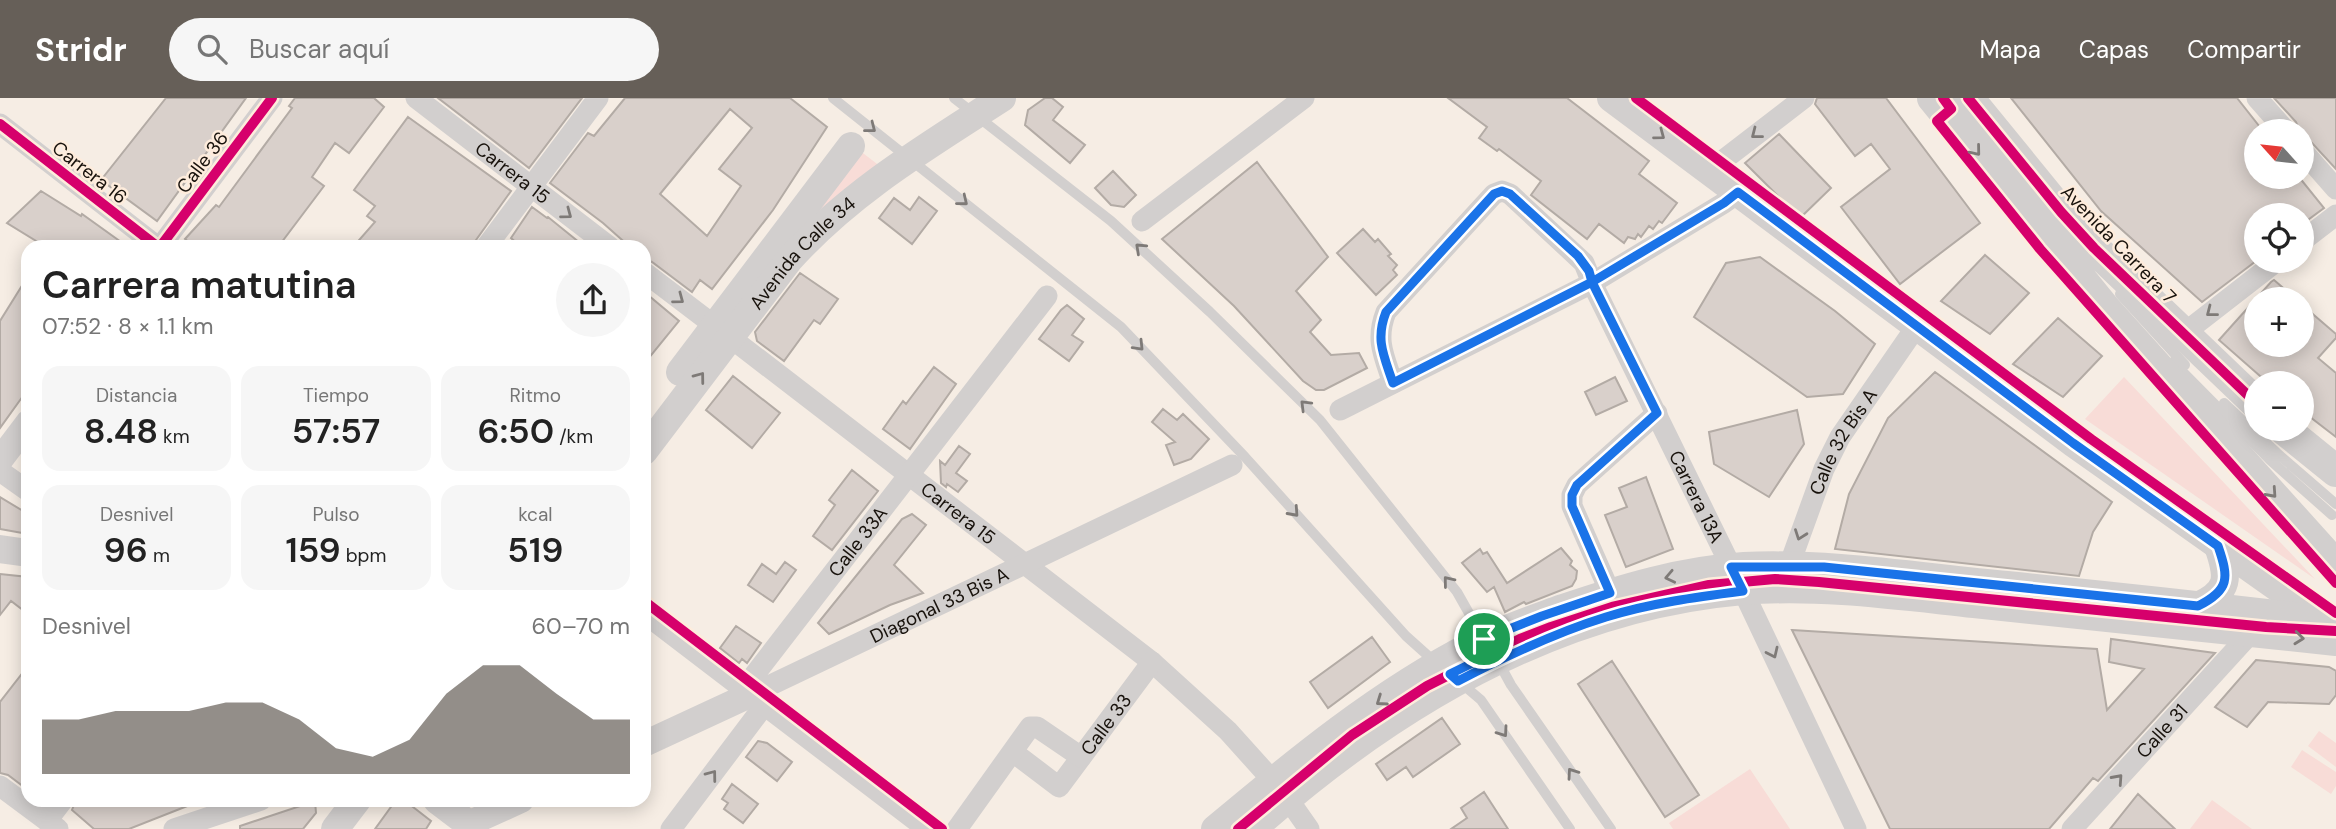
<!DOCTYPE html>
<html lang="es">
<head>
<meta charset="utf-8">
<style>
	body { margin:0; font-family:"DM Sans",sans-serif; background:#f6f6f6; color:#222; height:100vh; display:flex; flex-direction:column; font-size:26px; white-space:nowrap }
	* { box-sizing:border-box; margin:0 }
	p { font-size:23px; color:#767676 }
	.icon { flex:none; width:38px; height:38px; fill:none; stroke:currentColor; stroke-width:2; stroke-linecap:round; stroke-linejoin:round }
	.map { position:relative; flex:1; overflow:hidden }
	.sheet { position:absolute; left:21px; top:142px; width:630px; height:567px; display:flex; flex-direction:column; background:#fff; border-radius:21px; box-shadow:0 4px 18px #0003 }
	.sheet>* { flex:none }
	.needle { width:46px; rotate:297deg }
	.tools { position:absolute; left:2244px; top:21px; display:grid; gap:14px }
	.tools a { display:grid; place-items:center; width:70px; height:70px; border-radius:50%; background:#fff; box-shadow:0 4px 18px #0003; font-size:35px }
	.pin { position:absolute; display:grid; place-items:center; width:60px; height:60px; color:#fff; margin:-30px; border:4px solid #fff; border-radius:50%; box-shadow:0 2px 7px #0007 }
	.round { display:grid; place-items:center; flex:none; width:74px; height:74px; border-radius:37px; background:#f6f6f6 }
	.headline { display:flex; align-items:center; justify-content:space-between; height:119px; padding:0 21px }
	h1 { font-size:38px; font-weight:600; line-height:52px }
	.metrics { display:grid; grid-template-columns:repeat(3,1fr); gap:10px; height:119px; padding:7px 21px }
	.metrics div { display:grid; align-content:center; border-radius:18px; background:#f6f6f6; text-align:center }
	.metrics b { font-size:35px; font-weight:600 }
	.metrics small { font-size:19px; font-weight:400 }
	.metrics p { font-size:19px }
	.chart { height:196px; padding:14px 21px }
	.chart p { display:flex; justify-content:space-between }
	.chart svg { width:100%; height:126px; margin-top:7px; fill:#665f58; opacity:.7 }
	header { display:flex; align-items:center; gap:42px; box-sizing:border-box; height:98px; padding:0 35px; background:#665f58; color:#fff }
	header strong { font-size:33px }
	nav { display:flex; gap:38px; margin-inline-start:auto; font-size:24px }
	.search { width:490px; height:63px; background:#f6f6f6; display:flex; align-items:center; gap:18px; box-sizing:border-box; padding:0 24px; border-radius:38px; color:#767676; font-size:26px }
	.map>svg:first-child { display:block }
</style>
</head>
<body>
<header>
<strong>Stridr</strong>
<div class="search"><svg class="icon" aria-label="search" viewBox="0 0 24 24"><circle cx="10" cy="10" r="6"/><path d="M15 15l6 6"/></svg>Buscar aquí</div>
<nav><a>Mapa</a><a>Capas</a><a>Compartir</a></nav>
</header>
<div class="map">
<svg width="2336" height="731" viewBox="0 0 2336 731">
	<rect width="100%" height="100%" fill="#f6ede4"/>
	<path fill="#f8dcd7" d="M859,52L881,69L798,138Z
		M2124,279L2315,481L2085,321Z
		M2319,633L2336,645V669L2308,648Z
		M2302,652L2336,674V688L2331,696L2291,669Z
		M1750,671L1790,731H1673L1669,725Z
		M2212,702L2252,731H2190Z"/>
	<path fill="#d9d0cb" stroke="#b3aba5" stroke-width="2" fill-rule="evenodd" d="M166,0H246L157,123L101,82Z
		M295,0H374L384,9L349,55L335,45L312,79L324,88L278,149H195L185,141L216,107L219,109L292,10L289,8Z
		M438,0H582L529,70Z
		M625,0H790L827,29L773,112L712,191L700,182L692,194L652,164L644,161V149H630L603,125L550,85L588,35L594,38ZM730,11L752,30L719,71L741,88L707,138L660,96Z
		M1045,0H1052L1063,9L1053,22L1085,47L1070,65L1025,27L1028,12Z
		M1448,0H1567L1649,63L1639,76L1677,105L1662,125L1659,123L1653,131L1649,128L1641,139L1638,136L1635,141L1628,139L1624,145L1599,126L1587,141L1531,97L1541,83L1499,51L1497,53L1479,40L1487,29Z
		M1817,0H1886L1980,125L1900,186L1841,109L1890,71L1871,46L1855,58L1815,6Z
		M2011,0H2237L2263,33H2256V79H2299L2324,110L2301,127V117H2256V163L2202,204L2101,113Z
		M2274,0H2336V71L2299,31L2296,24Z
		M408,19L511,93L471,149H353L375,124L367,118L375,108L354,92Z
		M1779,36L1831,90L1800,120L1745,65Z
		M1257,64L1328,159L1296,193L1321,222L1310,234L1331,257L1359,255L1367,270L1324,292H1316L1303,283L1234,208L1162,141Z
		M1113,73L1136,97L1124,109L1111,107L1095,90Z
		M41,93L81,118L82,116L128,149H46L7,125Z
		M919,99L937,113L912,146L879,120L894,100L910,112Z
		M532,109L547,120L548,119L585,149H521L511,140Z
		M1363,131L1375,144L1378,141L1391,156L1388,158L1397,167L1393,172L1397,177L1376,197L1337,155Z
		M1985,157L2029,195L1990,236L1941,203Z
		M1760,159L1835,213L1875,246L1843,296L1807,299L1694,219L1726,165Z
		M800,175L838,201L820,226L814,222L784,263L757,243L755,234Z
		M28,178V291L0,330V223Z
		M2274,182L2296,201H2256V247H2301V206L2336,236V240L2318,260L2336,275V339L2301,312V285H2268L2219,242L2271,184Z
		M644,190L649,195L648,197L679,223L644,266Z
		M1067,207L1084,221L1072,237L1083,244L1069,263L1039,241L1061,212Z
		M2058,220L2102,258L2063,299L2013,266Z
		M934,269L956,286L910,351L883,331L903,303L906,306Z
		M1935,274L2112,404L2093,434L2079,478L1835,451L1849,396L1888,320Z
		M733,278L780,315L752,350L706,312Z
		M1615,279L1627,303L1596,317L1585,294Z
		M1163,311L1177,322L1183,316L1209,341L1191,361L1174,367L1166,347L1175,344L1152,324Z
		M1797,312L1804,346L1769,399L1714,366L1709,334Z
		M959,348L970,356L956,375L967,383L958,394L947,386L946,389L941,385L940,363L945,367Z
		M852,372L878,393L832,452L813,438L835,407L829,402Z
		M1646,379L1673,451L1626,469L1605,417L1627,409L1619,390Z
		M0,399L28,416V436L0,431Z
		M912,416L926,427L894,467L923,495L890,507L829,536L818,525L902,421Z
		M1561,450L1572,463L1570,467L1577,473L1576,481L1572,488L1526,506L1524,504L1505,514L1494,489L1487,494L1462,465L1480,451L1483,456L1487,454L1507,485Z
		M785,464L796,472L773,504L748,487L762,466L776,476Z
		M0,476L28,479V516L11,503L0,517Z
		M736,528L761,545L747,565L742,561L739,565L720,550Z
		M1792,532L2097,551L2107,612L2144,571L2109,564L2111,541L2215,555L2098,683L2093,680L2049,731H1890Z
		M1372,539L1390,564L1328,610L1310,584Z
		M2256,562L2329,569L2336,573V597L2329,606L2268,604L2247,629L2215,609Z
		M1612,563L1699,697L1665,719L1578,586Z
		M28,568V692L8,677L0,675V604Z
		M1442,620L1460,646L1413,679L1406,669L1387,682L1376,666Z
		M758,643L767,645L792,664L777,683L746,659Z
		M732,686L758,706L743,725L724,711L728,705L722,701Z
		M1484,694L1508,731H1451L1467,720L1461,710Z
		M2138,696L2175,731H2110Z
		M76,702H200V703L129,731H94L72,712Z
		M396,702H404L431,723L426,731H375Z
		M315,703L316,715L303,731H240V728Z"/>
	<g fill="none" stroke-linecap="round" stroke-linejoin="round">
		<path stroke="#d2cfce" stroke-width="10" d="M833,0L1121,229L1245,359L1406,538L1435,564
			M954,0L1111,123L1210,214L1320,322L1457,494L1483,540
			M2120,196L2185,267
			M2173,264L2270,362L2332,417
			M2224,305L2277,355L2336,406
			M1499,565L1511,587L1611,731
			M1461,585L1481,602L1570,731"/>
		<g stroke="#d2cfce" stroke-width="21">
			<path id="s1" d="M416,0L610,149"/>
			<path d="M2257,0L2286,33"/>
			<path d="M0,26L158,149"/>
			<path d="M2301,51L2336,91"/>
			<path d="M1709,73L1804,0"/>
			<path d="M1142,123L1304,0"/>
			<path d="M2301,144L2336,117"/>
			<path d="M160,149L272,0"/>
			<path d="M486,149L598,0"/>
			<path d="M644,174L715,228"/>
			<path d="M2183,236L2277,163"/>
			<path id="s2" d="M731,240L1152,564L1228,633L1273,683"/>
			<path id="s3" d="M1393,285C1384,258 1375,242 1386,214L1494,96L1502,93L1510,96L1584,165L1592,185L1743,493L1856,731"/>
			<path d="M1340,312L1592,185L1724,105L1738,95"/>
			<path d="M0,373L28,393"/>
			<path id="s4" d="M1789,468L1824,371L1840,339L1916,229"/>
			<path d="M1610,494L1572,408V397L1577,387L1657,315"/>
			<path id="s5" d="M745,589L1047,198"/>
			<path id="s6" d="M754,595L1232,367"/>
			<path id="s7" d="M1013,654L1059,689L1152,564"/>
			<path d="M0,688L58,731"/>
			<path d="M1288,701L1309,731"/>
			<path d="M47,723L63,702"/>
			<path d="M174,731L261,702"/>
			<path d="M671,731L766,605"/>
			<path d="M957,731L1030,629H1037L1081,659"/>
			<path id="s8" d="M2072,731L2250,536"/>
		</g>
		<path stroke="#d2cfce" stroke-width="26" d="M0,362L28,325
			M644,512L931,731
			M644,646L754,595
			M468,726L521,702"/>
		<g stroke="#d2cfce" stroke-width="28">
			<path d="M1611,0L2073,345L2319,519"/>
			<path d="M680,274L851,48"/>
			<path id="s9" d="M644,353L789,162C850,94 926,49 1002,0"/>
			<path d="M0,451L28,455"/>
			<path d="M2198,508C2230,493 2229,480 2218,448"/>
			<path d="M437,702L475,731"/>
			<path d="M335,731L357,702"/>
			<path d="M1215,731C1296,663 1380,594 1474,546C1502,531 1533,521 1563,510C1622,490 1681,472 1744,468C1831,464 1920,479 2007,487C2117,498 2227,510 2336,523"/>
			<path d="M1253,731C1390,609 1556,509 1743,493C1820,487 1898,498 1974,506C2095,518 2215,532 2336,544"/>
		</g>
		<path stroke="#d2cfce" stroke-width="32" d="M1933,0L2106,212L2336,468
			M1968,0L2061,114L2094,150L2256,305
			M2284,331L2336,373"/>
		<defs>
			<path id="cycleway" d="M1636,0L2091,341L2336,515
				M1943,0L1951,11L1937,23L2040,151L2336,485
				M1968,0L2061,114L2094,150L2256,305
				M0,26L158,149
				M160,149L272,0
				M644,503L942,731
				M1238,731L1352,637L1427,588L1520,541L1551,529L1612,509L1709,487L1775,481L1819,484L2266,529L2336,533"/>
		</defs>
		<use href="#cycleway" stroke="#feecdc" stroke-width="15"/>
		<use href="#cycleway" stroke="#d6006c" stroke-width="10"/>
	</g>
	<defs><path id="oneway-chevron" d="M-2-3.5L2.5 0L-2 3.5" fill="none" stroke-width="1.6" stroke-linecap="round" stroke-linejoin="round" transform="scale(1.75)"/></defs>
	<g stroke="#7e7a77">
		<use href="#oneway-chevron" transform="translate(871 30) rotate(38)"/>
		<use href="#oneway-chevron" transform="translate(1756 36) rotate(142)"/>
		<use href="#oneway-chevron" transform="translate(1660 37) rotate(37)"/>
		<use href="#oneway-chevron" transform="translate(1976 53) rotate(51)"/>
		<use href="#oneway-chevron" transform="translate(963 103) rotate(39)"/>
		<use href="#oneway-chevron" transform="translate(567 116) rotate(37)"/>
		<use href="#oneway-chevron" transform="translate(1140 150) rotate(-137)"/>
		<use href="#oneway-chevron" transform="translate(679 201) rotate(37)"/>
		<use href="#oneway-chevron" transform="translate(2211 214) rotate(142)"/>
		<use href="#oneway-chevron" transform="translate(1139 248) rotate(46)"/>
		<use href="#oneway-chevron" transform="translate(700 279) rotate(-53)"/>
		<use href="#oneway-chevron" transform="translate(1305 307) rotate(-135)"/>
		<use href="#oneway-chevron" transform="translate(2272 395) rotate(48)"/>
		<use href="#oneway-chevron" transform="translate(1294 414) rotate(48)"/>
		<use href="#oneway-chevron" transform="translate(1800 437) rotate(110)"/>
		<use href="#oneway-chevron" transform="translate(1670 479) rotate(168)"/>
		<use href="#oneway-chevron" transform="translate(1448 483) rotate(-129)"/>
		<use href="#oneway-chevron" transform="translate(2299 540) rotate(6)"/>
		<use href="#oneway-chevron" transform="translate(1773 555) rotate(65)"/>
		<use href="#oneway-chevron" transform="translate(1381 603) rotate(145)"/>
		<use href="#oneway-chevron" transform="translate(1503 634) rotate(55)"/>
		<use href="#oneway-chevron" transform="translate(1572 675) rotate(-125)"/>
		<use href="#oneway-chevron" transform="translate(712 677) rotate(-53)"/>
		<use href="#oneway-chevron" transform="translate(2118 681) rotate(-48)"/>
	</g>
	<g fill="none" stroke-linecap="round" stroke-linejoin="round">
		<defs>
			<path id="route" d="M1484,541L1493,555L1450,576L1458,583C1506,558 1554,535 1606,519C1651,505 1697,499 1743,493L1731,469H1824L2198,508C2230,492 2229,480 2218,448L2073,345L1738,94L1724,105L1592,184L1393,285C1384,258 1375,242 1386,214L1494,96L1502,93L1510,96L1578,158L1589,173L1592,184L1657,315L1577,387L1572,397V408L1610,495L1542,518L1484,541"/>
		</defs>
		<use href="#route" stroke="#fff" stroke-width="14"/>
		<use href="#route" stroke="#1a73e8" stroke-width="9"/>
	</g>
	<g text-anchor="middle" stroke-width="5" stroke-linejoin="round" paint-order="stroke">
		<g font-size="19" fill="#18120c" stroke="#feecdc">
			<text transform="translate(202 64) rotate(-53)" y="7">Calle 36</text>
			<text transform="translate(90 74) rotate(38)" y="7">Carrera 16</text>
			<text dy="7" stroke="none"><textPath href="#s1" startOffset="122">Carrera 15</textPath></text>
			<text transform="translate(2119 146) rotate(46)" y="7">Avenida Carrera 7</text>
			<text dy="7" stroke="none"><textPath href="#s9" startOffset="254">Avenida Calle 34</textPath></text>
			<text dy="7" stroke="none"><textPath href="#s4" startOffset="136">Calle 32 Bis A</textPath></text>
			<text dy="7" stroke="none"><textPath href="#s3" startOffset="611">Carrera 13A</textPath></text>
			<text dy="7" stroke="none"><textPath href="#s2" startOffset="287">Carrera 15</textPath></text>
			<text dy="7" stroke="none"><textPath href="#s5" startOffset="184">Calle 33A</textPath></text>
			<text dy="7" stroke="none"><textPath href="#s6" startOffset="205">Diagonal 33 Bis A</textPath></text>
			<text dy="7" stroke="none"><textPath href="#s7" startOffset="136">Calle 33</textPath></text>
			<text dy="7" stroke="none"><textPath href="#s8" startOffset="133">Calle 31</textPath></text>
		</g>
	</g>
</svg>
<div class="tools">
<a><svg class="needle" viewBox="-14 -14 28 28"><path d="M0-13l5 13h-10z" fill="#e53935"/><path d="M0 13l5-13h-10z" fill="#767676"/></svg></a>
<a><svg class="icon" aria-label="locate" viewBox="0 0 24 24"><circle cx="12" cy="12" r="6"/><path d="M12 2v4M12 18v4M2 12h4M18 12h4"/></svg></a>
<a>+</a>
<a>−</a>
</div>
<div class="pin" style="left:1484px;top:541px;background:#1e9e55"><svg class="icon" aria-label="arrive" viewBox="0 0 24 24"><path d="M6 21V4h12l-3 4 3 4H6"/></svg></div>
<section class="sheet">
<div class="headline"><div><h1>Carrera matutina</h1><p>07:52 · 8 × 1.1 km</p></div><a class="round"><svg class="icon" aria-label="share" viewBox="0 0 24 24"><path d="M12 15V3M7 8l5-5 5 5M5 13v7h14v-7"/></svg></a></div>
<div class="metrics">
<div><p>Distancia</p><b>8.48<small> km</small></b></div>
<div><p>Tiempo</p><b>57:57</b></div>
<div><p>Ritmo</p><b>6:50<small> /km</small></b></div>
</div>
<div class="metrics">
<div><p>Desnivel</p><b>96<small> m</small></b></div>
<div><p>Pulso</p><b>159<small> bpm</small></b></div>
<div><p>kcal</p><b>519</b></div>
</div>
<div class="chart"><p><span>Desnivel</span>60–70 m</p>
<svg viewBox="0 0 160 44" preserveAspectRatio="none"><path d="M0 44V25L10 25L20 22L30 22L40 22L50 19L60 19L70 25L80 35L90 38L100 32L110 16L120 6L130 6L140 16L150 25L160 25V44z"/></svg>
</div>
</section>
</div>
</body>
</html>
